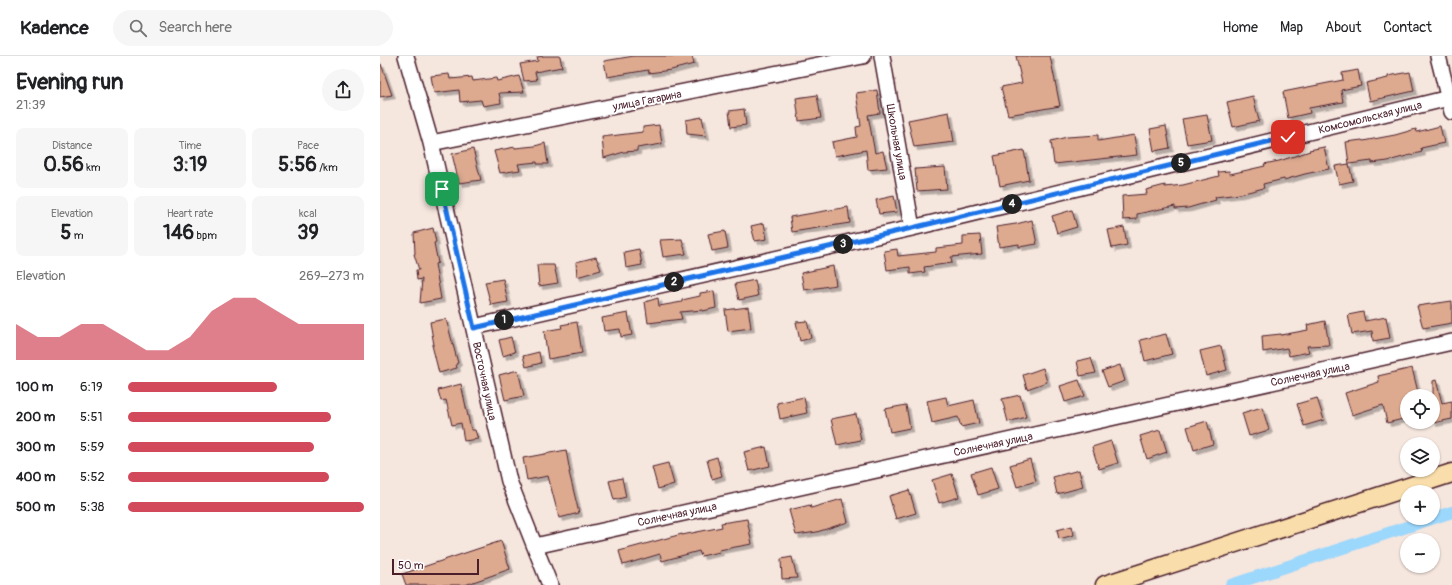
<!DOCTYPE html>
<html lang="en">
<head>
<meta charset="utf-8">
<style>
	body { margin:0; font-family:Pangolin,sans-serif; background:#f6f6f6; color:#202124; height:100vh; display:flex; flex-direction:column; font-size:15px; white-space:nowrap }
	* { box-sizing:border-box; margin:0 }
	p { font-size:13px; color:#757577 }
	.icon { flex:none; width:22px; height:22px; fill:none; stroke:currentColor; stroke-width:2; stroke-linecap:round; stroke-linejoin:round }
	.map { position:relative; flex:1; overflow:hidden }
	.side { display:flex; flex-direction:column; background:#fff; width:380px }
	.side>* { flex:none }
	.fabs { position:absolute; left:1020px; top:333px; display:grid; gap:8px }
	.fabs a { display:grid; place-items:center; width:40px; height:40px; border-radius:50%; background:#fff; box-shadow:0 1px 3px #0004; font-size:20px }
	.scale { position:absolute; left:12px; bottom:10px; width:87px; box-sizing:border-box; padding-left:4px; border:2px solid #4a1f2b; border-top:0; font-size:11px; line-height:14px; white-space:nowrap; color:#4a1f2b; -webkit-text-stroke:3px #fff; paint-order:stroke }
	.pin { position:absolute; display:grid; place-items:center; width:34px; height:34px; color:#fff; margin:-17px; border-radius:8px; box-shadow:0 2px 6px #0006 }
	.km { position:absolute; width:20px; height:20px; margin:-10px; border-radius:50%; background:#222; color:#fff; font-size:11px; line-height:20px; text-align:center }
	.round { display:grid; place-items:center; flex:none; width:42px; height:42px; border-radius:21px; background:#f6f6f6 }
	.head { display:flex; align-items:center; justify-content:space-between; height:68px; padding:0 16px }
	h1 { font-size:22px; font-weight:800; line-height:30px }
	.metrics { display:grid; grid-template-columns:repeat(3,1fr); gap:6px; height:68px; padding:4px 16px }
	.metrics div { display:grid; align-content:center; border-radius:8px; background:#f6f6f6; text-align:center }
	.metrics b { font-size:20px; font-weight:800 }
	.metrics small { font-size:11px; font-weight:400 }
	.metrics p { font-size:11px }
	.chart { height:112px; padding:8px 16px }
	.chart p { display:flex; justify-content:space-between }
	.chart svg { width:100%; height:72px; margin-top:4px; fill:#d1495b; opacity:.7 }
	ul { padding:0 16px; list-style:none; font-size:13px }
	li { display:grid; grid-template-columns:64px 48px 1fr; align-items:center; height:30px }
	li i { height:10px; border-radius:5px; background:#d1495b }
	header { display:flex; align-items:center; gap:24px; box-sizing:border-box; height:56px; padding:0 20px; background:#fff; border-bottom:1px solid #e0e0e0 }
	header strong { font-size:19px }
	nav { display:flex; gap:22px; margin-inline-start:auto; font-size:14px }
	.search { width:280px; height:36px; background:#f6f6f6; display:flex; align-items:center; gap:10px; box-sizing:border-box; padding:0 14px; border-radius:22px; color:#757577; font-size:15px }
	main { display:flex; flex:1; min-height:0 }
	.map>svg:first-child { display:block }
</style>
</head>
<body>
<header>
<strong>Kadence</strong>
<div class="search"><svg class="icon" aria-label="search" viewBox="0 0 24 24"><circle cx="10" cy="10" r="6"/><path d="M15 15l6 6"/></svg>Search here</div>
<nav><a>Home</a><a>Map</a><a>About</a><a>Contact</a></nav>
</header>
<main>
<section class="side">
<div class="head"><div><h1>Evening run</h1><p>21:39</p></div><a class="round"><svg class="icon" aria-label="share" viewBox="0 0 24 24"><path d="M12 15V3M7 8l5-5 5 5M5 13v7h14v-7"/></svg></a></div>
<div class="metrics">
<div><p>Distance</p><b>0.56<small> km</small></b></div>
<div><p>Time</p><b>3:19</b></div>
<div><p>Pace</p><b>5:56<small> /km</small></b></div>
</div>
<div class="metrics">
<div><p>Elevation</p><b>5<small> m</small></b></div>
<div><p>Heart rate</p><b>146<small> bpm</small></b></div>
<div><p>kcal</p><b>39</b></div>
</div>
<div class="chart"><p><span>Elevation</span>269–273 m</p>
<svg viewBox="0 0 160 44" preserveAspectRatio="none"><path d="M0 44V22L10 30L20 30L30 22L40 22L50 30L60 38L70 38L80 30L90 14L100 6L110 6L120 14L130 22L140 22L150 22L160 22V44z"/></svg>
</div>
<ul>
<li><b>100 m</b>6:19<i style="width:63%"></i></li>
<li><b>200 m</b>5:51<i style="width:86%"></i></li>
<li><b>300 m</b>5:59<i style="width:79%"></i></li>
<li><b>400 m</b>5:52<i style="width:85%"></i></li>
<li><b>500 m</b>5:38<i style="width:100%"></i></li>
</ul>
</section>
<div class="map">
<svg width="1072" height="529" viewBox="0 0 1072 529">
	<defs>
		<filter id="shadow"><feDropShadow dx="3.5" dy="3.5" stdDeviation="0" flood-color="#0004"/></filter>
	</defs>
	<rect width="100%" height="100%" fill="#f5e6de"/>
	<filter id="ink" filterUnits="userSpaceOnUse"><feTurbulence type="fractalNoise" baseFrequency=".025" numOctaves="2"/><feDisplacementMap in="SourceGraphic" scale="8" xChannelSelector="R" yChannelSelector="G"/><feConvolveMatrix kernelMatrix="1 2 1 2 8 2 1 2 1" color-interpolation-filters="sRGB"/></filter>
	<g filter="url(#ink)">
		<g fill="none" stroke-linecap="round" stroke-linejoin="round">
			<path stroke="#9cd7fc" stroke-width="12" d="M851,529L1072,456"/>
		</g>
		<path fill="#ddaa90" stroke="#4a1f2b" filter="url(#shadow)" d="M164,0H180L182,11L155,16L157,24L144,25L140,8L158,5L157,1Z
			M254,0H312L314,8L291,14L269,17L268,14L227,21L224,5Z
			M636,0H670L680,50L628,59L621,31L642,27Z
			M0,8H1L12,39L0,41Z
			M978,14L981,30L961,34L963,46L929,52L930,57L908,62L903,36L963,24L962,17Z
			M1030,16L1034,35L990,45L986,27L1008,22V20Z
			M69,18L70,23L92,21L93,25L116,22L117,25L139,20L144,36L119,37L121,47L103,50L101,44L80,46L79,34L54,37L51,20Z
			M497,34L500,57L488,59L495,97L503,95L507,112L488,114L486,94L455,100L452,86L477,81L476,71L481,70L476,37Z
			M437,39L441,62L419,65L416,42Z
			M873,40L879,65L853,71L847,46Z
			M364,53L366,69L351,71L349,55Z
			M569,56L574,86L534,91L528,64Z
			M827,59L832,84L807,88L802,63Z
			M322,61L326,80L307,78L306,64Z
			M279,69L282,88L257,92V95L244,96L224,102L222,81L263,76V71Z
			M786,70L790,92L774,95L770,73Z
			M1060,70L1064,87L1041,92L1042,96L1008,105L992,107V105L969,108L966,86L982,84L983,85L1015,79L1036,73L1037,76Z
			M718,79V85L754,79L757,99L674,108L671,85L687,81Z
			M165,87L168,108H157V106L138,108L140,114L120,117L114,95L135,91V92L155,90Z
			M944,91L949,113L925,118L904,124V123L883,128L884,132L860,138L835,141L836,144L808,152L795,153V150L757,158V163L743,164L742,140L767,138L766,134L785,129V131L803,129L839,120L838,116L849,115L850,118L885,110L884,108L899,105L930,95L929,94Z
			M93,93L101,124L79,127L72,98Z
			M644,94L649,124L620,130L614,100Z
			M969,108L973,125L959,128L955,110Z
			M565,111L567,133L537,135L535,113Z
			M514,140L517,156L499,158L496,144Z
			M468,151L470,167L412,176L410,161Z
			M692,154L697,171L677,177L672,160Z
			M652,164L657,188L639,191V188L619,191L616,171L636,168Z
			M384,167L387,183L375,185L371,170Z
			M744,171L747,189L732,192L728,174Z
			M53,172L56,186L54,187L58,207L55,208L61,243L40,247L42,223L37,224L36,214H39L34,198H35L34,177Z
			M345,175L348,192L332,195L328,178Z
			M600,179L602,198L571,201L572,207L544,211L545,216L530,218V211L507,214L504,195L517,193L518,200L556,196V192L583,189V180Z
			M302,183L306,198L283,201L280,184Z
			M259,193L262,209L246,212L244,196Z
			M216,201L221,214L197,221L196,206Z
			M157,209H174L178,227L159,230Z
			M453,210L456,229L424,234L421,217Z
			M123,223L128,246L111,249L105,226Z
			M375,224L378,240L359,244L355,228Z
			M334,235L336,252L323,255V254L300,256L302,263L268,267L265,246L278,242L279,250L302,246V244L320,240V237Z
			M1072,245V267L1043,272L1037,250Z
			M368,251L371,272L348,275L345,254Z
			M983,256L985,265L1006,261L1010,282L993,285L992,275L972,278L968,259Z
			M248,257L252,279L241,281L240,273L224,275L222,262Z
			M66,263L78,307L76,308L77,312L59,317L52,289H54L50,266Z
			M427,265L431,282L420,285L416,266Z
			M945,265L949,289L927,290L929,296L909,300L907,292L883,296L882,280L901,278V279L928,274L927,269Z
			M197,266L202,297L168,303L164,275L182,272L181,269Z
			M786,278L792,298L765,305L760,284Z
			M131,281L135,296L123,300L119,284Z
			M841,290L847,314L826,320L820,295Z
			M159,296L161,307L146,311L143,300Z
			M711,302L716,317L700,320L697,305Z
			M740,309L745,325L728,331L722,315Z
			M663,312L667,326L647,333L643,319Z
			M1032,312L1039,340H1027V362L1007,367L1003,349L972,359L965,337L999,326L998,320Z
			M138,314L144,340L125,344L119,319Z
			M699,324L705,340L685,346L680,330Z
			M1056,324L1062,347L1072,345V363L1053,367V325Z
			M81,328L91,374H95L98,383L84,385L81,367L72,369L66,344L61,345L58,334Z
			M640,339L646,361L628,366L622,343Z
			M424,341L427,357L400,363L397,347Z
			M566,341L568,350L594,344L599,367L581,371L578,361L552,367L547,345Z
			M937,342L944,364L924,370L917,348Z
			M526,349L530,372L510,376L505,353Z
			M882,351L889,374L869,380L862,357Z
			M476,358L481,384L457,389L451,363Z
			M827,365L833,388L814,394L807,371Z
			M780,374L787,396L767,403L760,380Z
			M731,385L738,407L719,413L712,391Z
			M386,391L390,410L369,415L364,396Z
			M186,394L190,416H189L199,457L179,462L168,420L147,424L143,402Z
			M337,401L342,420L332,423L327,404Z
			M650,403L656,425L637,431L630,409Z
			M288,407L294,428L278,433L272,411Z
			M611,411L618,433L598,439L591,417Z
			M699,414L703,431L677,438L673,421Z
			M572,418L579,441L559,447L552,424Z
			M242,422L246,441L234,444L229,425Z
			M529,434L536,457L516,463L509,440Z
			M462,443L468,466L437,476L416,479L409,454L430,449L431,452Z
			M367,463L372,488L339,494L340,496L321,500L319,495L282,505L280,498L243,509L239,495L302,478V479L342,471L341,467Z
			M692,470L694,479L679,483L677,474Z
			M121,485L130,513L85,529H26L22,518Z
			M412,501L417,522L402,523L401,503Z"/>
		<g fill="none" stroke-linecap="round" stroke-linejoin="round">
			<defs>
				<path id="minor" d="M26,0L51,87L129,425L170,529
					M502,0L532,172
					M1058,0L1072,56
					M51,87L483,0
					M94,271L532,172L1069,42
					M155,490L1072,286"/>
				<path id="major" d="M725,529L1072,417"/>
			</defs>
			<use href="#minor" stroke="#4a1f2b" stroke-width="18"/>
			<use href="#major" stroke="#4a1f2b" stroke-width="21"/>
			<use href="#minor" stroke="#fff" stroke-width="15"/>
			<use href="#major" stroke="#f9deab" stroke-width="18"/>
		</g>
	</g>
	<g fill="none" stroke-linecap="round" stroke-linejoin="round" filter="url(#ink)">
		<defs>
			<path id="route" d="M62,133L94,272L532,172L908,81"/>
		</defs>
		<use href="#route" stroke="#fff" stroke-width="8"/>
		<use href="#route" stroke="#1a73e8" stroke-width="5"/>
	</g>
	<g text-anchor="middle" stroke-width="4" stroke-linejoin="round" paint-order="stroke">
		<g font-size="11" fill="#4a1f2b" stroke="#fff">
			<text transform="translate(267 44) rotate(-11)" y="4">улица Гагарина</text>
			<text transform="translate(990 61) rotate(-14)" y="4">Комсомольская улица</text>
			<text transform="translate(517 86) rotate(80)" y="4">Школьная улица</text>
			<text transform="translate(930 318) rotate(-12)" y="4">Солнечная улица</text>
			<text transform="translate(105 325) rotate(78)" y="4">Восточная улица</text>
			<text transform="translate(613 388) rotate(-12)" y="4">Солнечная улица</text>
			<text transform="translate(297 458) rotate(-12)" y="4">Солнечная улица</text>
		</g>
	</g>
</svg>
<div class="fabs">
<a><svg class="icon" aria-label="locate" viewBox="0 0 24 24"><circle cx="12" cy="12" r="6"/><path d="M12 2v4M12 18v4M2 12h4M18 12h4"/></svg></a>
<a><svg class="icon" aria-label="layers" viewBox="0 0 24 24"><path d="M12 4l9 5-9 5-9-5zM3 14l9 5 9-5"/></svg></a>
<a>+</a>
<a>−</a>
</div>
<div class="scale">50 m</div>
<div class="pin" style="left:62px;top:133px;background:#1e9e55"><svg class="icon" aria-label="arrive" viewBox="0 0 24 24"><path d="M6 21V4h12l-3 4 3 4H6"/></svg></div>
<div class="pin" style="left:908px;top:81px;background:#d93025"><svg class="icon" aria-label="check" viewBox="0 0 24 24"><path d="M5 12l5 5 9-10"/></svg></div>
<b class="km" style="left:124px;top:264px">1</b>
<b class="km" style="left:294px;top:226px">2</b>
<b class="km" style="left:463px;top:188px">3</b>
<b class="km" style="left:632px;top:148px">4</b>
<b class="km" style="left:801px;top:107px">5</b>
</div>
</main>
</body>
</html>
